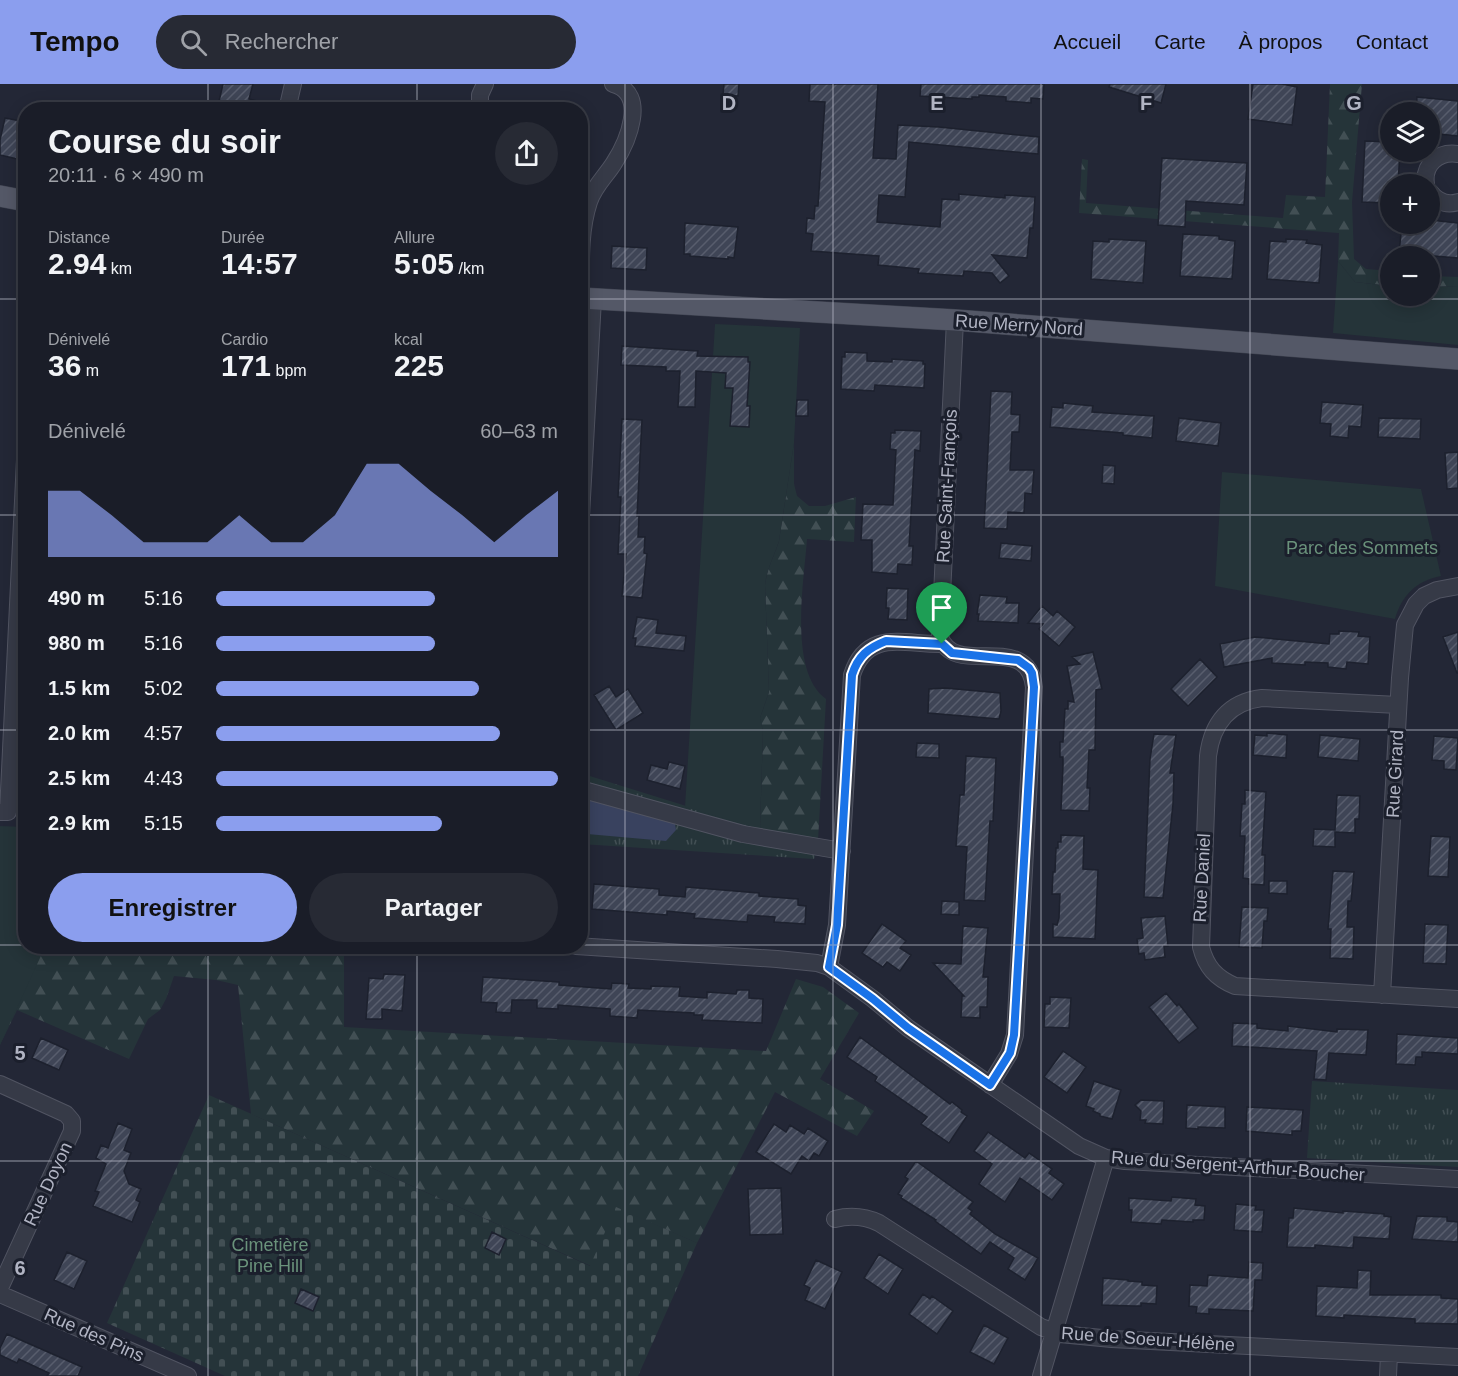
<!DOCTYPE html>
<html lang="fr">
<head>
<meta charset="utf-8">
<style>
	body { margin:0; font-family:Helvetica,sans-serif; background:#272a34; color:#f1f3f6; height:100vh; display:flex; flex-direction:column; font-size:22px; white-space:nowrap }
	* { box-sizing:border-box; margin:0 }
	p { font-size:20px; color:#9fa2a8 }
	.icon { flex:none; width:33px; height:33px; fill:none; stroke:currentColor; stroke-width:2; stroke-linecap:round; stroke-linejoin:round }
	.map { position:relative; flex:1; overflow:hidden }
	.panel { position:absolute; left:18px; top:18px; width:570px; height:852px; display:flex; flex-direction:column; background:#1a1d28; border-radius:24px; box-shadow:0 3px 15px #0003,0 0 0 2px #383b45 }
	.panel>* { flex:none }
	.buttons { position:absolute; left:1380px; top:18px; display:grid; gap:12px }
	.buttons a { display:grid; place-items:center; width:60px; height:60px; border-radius:50%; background:#1a1d28; box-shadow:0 3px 15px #0003,0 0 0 2px #383b45; font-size:30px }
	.pin { position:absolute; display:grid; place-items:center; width:51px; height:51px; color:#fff; margin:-62px -26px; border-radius:50% 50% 50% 0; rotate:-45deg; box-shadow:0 0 6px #0007 }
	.pin .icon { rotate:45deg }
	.round { display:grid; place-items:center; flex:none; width:63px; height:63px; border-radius:32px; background:#272a34 }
	.summary { display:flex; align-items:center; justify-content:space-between; height:102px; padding:0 30px }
	h1 { font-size:33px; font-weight:600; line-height:45px }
	.metrics { display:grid; grid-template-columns:repeat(3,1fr); gap:9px; height:102px; padding:6px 30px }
	.metrics div { display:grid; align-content:center }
	.metrics b { font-size:30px; font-weight:600 }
	.metrics small { font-size:16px; font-weight:400 }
	.metrics p { font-size:16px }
	.chart { height:168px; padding:12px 30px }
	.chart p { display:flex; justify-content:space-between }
	.chart svg { width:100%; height:108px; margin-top:6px; fill:#8b9eee; opacity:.7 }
	.button { display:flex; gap:12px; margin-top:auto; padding:12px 30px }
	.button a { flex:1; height:69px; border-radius:36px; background:#8b9eee; color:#111; font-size:24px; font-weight:600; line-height:69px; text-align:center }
	.button a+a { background:#272a34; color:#f1f3f6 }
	ul { padding:0 30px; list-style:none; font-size:20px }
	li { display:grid; grid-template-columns:96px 72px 1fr; align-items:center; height:45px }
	li i { height:15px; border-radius:8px; background:#8b9eee }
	header { display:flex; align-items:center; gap:36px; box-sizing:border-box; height:84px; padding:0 30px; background:#8b9eee; color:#111 }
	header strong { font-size:28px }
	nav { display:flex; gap:33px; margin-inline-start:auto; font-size:21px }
	.search { width:420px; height:54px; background:#272a34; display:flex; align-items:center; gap:15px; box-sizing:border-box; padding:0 21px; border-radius:33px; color:#9fa2a8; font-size:22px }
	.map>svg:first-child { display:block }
</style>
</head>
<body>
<header>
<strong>Tempo</strong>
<div class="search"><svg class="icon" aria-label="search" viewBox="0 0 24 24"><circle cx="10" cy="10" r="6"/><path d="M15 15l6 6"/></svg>Rechercher</div>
<nav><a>Accueil</a><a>Carte</a><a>À propos</a><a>Contact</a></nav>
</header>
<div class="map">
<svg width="1458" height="1292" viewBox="0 0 1458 1292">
	<defs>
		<pattern id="grass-tufts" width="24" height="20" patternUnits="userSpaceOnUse" patternTransform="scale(1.5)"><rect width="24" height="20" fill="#253439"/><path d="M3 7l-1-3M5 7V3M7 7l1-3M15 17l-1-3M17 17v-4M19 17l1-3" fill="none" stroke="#424f54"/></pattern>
		<pattern id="forest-firs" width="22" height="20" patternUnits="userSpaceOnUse" patternTransform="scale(1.5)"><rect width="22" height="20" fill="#253439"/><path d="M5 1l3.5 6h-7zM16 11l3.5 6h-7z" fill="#424f54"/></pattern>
		<pattern id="cemetery-stones" width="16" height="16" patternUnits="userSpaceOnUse" patternTransform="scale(1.5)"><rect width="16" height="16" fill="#253439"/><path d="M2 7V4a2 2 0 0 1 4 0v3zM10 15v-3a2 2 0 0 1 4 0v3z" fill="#424f54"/></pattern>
		<pattern id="building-hatch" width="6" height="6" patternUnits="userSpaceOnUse" patternTransform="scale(1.5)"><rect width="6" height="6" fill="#3f4556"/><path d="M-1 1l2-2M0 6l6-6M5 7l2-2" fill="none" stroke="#585d6d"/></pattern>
	</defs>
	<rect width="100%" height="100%" fill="#232736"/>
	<path fill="url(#grass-tufts)" d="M580,689L760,745L818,757L814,775L581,760Z
		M1312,997L1458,1006V1083L1307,1074Z"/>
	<path fill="url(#forest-firs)" d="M1330,0H1362L1352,118L1354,175L1366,185L1390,187V202L1355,198L1338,177L1339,149L1079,129L1082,75L1088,76L1086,119L1283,134L1286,111L1325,113Z
		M1430,192L1458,193V202L1430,203Z
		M794,359V400L797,412L809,422H825L856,413L854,458L807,455C804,497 788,588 826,615L818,757L760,745L763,647L760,634L769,608L765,501C767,484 774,473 779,457Z
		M20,717H25L26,862L344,863V943L766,967L796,895L823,903L859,929L820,995L874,1027L857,1052L775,1008L697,1159L617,1124L591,1182L251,1030L238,901L216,896L174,892L166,915L160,926L148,935L129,975L17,926L0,961V836L18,743Z"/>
	<path fill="url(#cemetery-stones)" d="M209,1011L590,1182L616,1123L697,1159L638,1292H225L107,1239Z"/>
	<path fill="#253439" d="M1338,177L1355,198L1390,202V212H1430V203L1458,202V261L1333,249Z
		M715,240L800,244L794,359L779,457C774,473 767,484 765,501L769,608L760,634L763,647L760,745L685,723Z
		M1222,388L1421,405L1441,492C1416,497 1402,511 1395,535L1215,502Z
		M0,742L25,743L26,862L45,863L0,961Z"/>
	<path fill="#39425f" d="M580,711L666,735L675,740L676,746L666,757L587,750L581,748Z"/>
	<path fill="url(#building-hatch)" stroke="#1d212e" stroke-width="1.5" d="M223,0H253L249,15L272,21L271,26H217Z
		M724,0H739L738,12L723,11Z
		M810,0H878L873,74L896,75L898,41L939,43L1039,53L1038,70L909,58L905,113L879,111L877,138L940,143L942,115L959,116V110L1005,114V111L1035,113L1033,144H1030L1027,174L992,171L1009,192L1000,199L992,189L964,187L963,192L918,189L919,185L878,181L879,172L811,167L813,150L806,149L807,134L814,135L815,122H818L825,18L809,17Z
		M921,0H1044L1043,15L1031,14V19L1006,17V13L979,11V13H972V15L920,12Z
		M1110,0H1166L1161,19L1109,3Z
		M1253,0H1282L1297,3L1292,41L1248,35Z
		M1417,13L1458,17V52L1430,49V28H1416Z
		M5,34L26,38V77L0,71V56Z
		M1365,57L1390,58V68H1400L1398,100H1390V119L1362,118Z
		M1162,74L1247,79L1244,121L1186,117L1185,143L1158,141Z
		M1430,136L1458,139V174L1399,169L1402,140H1430Z
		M685,139L738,143L734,174L728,173V175L690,172V170H684Z
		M1183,150L1219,152V155L1235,157L1232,195L1180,192Z
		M1109,155L1146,157L1143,199L1091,195L1093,157L1109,158Z
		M1286,155L1307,156L1306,159L1322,161L1319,199L1267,195L1270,157L1286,158Z
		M612,162L647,164L646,186L611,184Z
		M622,262L698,267L697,272L748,273V278H750L747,322H750L749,343L730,342L733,304H725L726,289L696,287L695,323H678L680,287H666V283L621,281Z
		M845,268L867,269V277L892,278V275L923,277V280H925L924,304L875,301L874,307L841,305L842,273H845Z
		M991,307L1012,308L1011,330L1020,331L1019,348H1012L1010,386H1034L1032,410L1025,409L1024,429L1008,428L1007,445L984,444Z
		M797,316H808V332H796Z
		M1322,318L1363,321L1361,343L1349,342L1348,354L1330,352L1331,340L1320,339Z
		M1063,319L1093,322L1092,328L1154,332L1152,354L1123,351V349L1050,343L1052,323L1063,324Z
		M1179,334L1221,339L1218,362L1176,357Z
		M1379,334L1421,335L1420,355L1378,353Z
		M622,335L642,336L637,432H639L638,453H645L644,469L647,470L642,514L622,512L626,470H618L621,413H618Z
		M895,346L921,347L920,367L915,366L909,462H913L912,481L898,480L897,490L872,488V456H861L863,420L893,421L896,366L890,365L891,349H895Z
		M1458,368V404L1447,405L1445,369Z
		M1103,381L1115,382L1114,400L1102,399Z
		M1001,459L1032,462L1031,477L999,474Z
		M887,504L908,505L907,536L888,535L889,524H886Z
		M980,511L1007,513L1006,519H1019L1018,539L978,537L979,530H977Z
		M1042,522L1053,532L1057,527L1075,543L1059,562L1039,545L1043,540L1028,539Z
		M637,533L658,536L656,549L686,552L684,567L635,562L636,554H633Z
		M1339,547L1359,548L1358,552L1370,553L1368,580L1347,578L1346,585L1328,583V579L1305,578V581L1272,579V574L1224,583L1220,560L1255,553L1329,560L1330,550H1339Z
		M1458,548V589H1457L1443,553Z
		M1093,568L1102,605L1096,606L1095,666H1089L1087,704H1090L1089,727L1061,726L1063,682V673H1060V658H1063L1065,625H1068V617L1074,618L1067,582L1080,580L1072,573Z
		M1200,575L1217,593L1188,622L1171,605Z
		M609,602L616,613L628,605L643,629L616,646L594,611Z
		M945,604L1000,609L1001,627L999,635L928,629L929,605Z
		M1267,649L1287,651L1286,674L1253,671L1255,651L1267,652Z
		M1154,650L1176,651L1170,689H1174L1173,720L1163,814L1144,813L1150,675Z
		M1320,651L1360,655L1358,677L1318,673Z
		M1434,652L1458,654L1456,686L1444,685V677L1432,676Z
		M917,659L939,660V674L916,673Z
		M966,672L996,674L993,737H990L985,817L964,816L967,763L956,762L960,711H964Z
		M669,678L685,682L680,705L647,696L651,681L667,685Z
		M1245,706L1266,708L1262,771H1265L1264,801L1249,800V795L1243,794L1245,752H1240L1242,720H1245Z
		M1337,711L1360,712L1359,735H1355V749L1335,748V763L1313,762L1314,745L1335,746Z
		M1061,751L1084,752L1083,785L1098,786L1095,855L1053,853V840L1057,841L1059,834L1060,810H1052L1053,788H1055L1056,764H1058V758H1061Z
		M1431,752L1450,753L1448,793L1428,792Z
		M1333,787L1354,788L1351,817H1348L1347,843H1354L1353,875L1330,874L1331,845H1328Z
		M1269,797H1287V810L1269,809Z
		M594,800L659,805V811L685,813L686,803L759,809V812L798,815V821L806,822L805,840L774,838L775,833L748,831L747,838L694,834L695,830L667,827V831L592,825Z
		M942,817L959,818V831L941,830Z
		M1242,823L1268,824L1267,837H1264L1262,864L1239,863Z
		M1165,832L1168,862H1164L1165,873L1145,876L1144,869L1139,870L1137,855L1143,854L1141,834Z
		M882,840L906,857L900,864L911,871L900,887L887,878L883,883L862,869Z
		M1425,840L1448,841L1446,880L1423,879Z
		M963,842L988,844L983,893H988L987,923H980V934L961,933L962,912H964L933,879L961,880Z
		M384,890L405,891L402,927L382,925V935H366L369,894L383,895Z
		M483,893L559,898V901L611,905L612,899L629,900L628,904L651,905V902L680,903L679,912L707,914V908L736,910L737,906H749V914L763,915L762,939L702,936L703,931H694V929L638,926L637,934L610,932V925L558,921V925L537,924V916H512L511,929L496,928L497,919L481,918Z
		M1166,909L1177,922L1179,920L1198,944L1179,959L1149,923Z
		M1050,913L1071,914L1069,944L1044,943L1045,920H1050Z
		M1233,939L1257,940V944L1288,947V942L1337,948V945L1368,946L1366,971L1329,969L1326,996L1314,995L1317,967L1232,962Z
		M1397,950L1458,954V970L1422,968V973H1416L1415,981L1396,980Z
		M860,953L950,1020L952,1018L962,1026L961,1028L967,1032L949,1059L921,1040L927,1033L875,997L877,993L847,973Z
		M41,954L68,966L59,986L32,974Z
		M1063,967L1086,983L1067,1009L1044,993Z
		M1094,997L1121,1006L1112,1035L1100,1032V1030L1093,1027L1094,1025L1086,1022Z
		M1141,1016L1164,1017L1163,1040L1145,1039L1146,1036H1140L1141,1027L1135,1021Z
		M1187,1021L1225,1023V1044L1198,1043V1045L1186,1044Z
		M1247,1023L1303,1026L1301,1047H1292V1051L1246,1047Z
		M118,1039L132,1045L124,1066L131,1069L124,1087L129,1100L141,1105L136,1116L140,1118L132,1138L93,1122L99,1108L95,1107L106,1080L96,1074L101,1061L108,1064Z
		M774,1040L786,1048L790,1041L804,1050L808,1044L828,1057L819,1072L814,1069L809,1077L802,1072L791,1090L756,1068Z
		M988,1048L1025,1074L1029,1069L1052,1085L1049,1089L1064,1100L1052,1116L1020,1094L1005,1118L979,1100L992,1080L974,1067Z
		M916,1077L973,1118L968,1124L972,1127L970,1130L995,1150L1038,1174L1025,1196L1008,1185L1014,1174L990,1158L981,1170L935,1137L936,1136L901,1114L902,1112L898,1110L908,1095L905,1093Z
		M781,1104L783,1150L750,1151L748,1105Z
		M1172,1113L1196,1115L1195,1121L1205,1122L1204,1136H1193V1138L1162,1136L1161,1140L1131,1138L1132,1126H1129V1114L1171,1117Z
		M1236,1120L1256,1122L1255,1126H1264L1262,1148L1234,1146Z
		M1294,1124L1343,1129V1127L1384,1130V1132L1391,1133L1389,1155L1354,1153L1353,1164L1315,1161V1164L1287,1163L1289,1134H1293Z
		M1417,1132L1447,1133V1137L1458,1138V1158L1412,1155Z
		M492,1148L506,1155L499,1171L485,1164Z
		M67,1168L87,1177L74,1205L54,1196Z
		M879,1170L903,1185L888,1210L864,1194Z
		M816,1176L842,1188L825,1225L805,1216L810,1204L804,1201Z
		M1249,1178L1263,1179L1262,1196H1255L1253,1227L1209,1225V1230L1196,1229L1197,1223L1189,1222L1190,1201L1207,1202L1208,1191L1248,1194Z
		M1358,1186L1371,1187L1370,1211H1441V1214L1458,1215V1240L1415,1239V1235L1344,1231V1234L1316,1232L1317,1202L1357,1204Z
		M1103,1194L1128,1196V1197L1142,1198V1201L1157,1202L1156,1220L1141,1219V1222H1133L1102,1221Z
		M301,1205L319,1213L313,1227L295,1219Z
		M923,1210L930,1215L932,1212L953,1227L937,1250L909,1230Z
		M984,1241L1008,1254L994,1280L970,1268Z
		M7,1250L82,1283L78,1292H47L49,1289L19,1275L17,1279L0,1271V1264Z"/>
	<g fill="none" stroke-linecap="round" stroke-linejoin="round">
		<defs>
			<path id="minor" d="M287,26L293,0
				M480,26V11L485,0
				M1426,100C1423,81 1438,67 1458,70
				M1430,108C1437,117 1446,122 1458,118
				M581,214C581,183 579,148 589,118C594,102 606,92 614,79C627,59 649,9 613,0
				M955,236L940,553C955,595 1028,546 1034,603L1015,951L1009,970L990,1001
				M580,450L593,215
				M1398,621L1262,614C1229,618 1212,639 1208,672L1201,863C1206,883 1216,894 1235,902L1458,915
				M580,705L743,750L842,767
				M0,728H8L26,355
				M576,862L777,875L817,879L829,883L873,915L908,944L1079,1062L1106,1074L1125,1077L1458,1095
				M829,883L837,841L852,591C867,544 905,561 942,560
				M1382,911L1400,594L1405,541L1416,520L1424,512L1437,506L1458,502
				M0,1000L66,1030L72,1037V1047L0,1204
				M835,1135C851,1131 864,1132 879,1139L1041,1243L1060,1250L1112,1255L1458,1273
				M0,1210L188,1292
				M1041,1292L1106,1074
				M1388,1292L1389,1270"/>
			<path id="major" d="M0,112L26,117
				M580,214L955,236L1458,275"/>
		</defs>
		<use href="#minor" stroke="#515462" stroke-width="18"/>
		<use href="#major" stroke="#3f4350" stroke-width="22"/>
		<use href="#minor" stroke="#363a47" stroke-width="16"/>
		<use href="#major" stroke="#545867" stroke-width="21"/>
	</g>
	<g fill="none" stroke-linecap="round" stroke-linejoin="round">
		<defs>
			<path id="route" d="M886,557L942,560L952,569L1018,576L1029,584L1032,589L1034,603L1014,951L1010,969L990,1001L908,944L873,915L829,883L837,841L852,591C858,572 868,564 886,557Z"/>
		</defs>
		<use href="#route" stroke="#fff" stroke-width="12"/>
		<use href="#route" stroke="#1a73e8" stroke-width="8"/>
	</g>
	<path fill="none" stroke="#b1b4c3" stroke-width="1.5" stroke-opacity="0.55" d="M208,0V26M417,0V26M625,0V1292M833,0V1292M1041,0V1292M1250,0V1292M0,215H26M580,215H1458M0,431H26M580,431H1458M0,646H26M580,646H1458M0,861H26M580,861H1458M208,862V1292M417,862V1292M0,1077H1458"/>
	<g text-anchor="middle" stroke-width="6" stroke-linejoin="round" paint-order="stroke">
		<g font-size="18" fill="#b1b4c3" stroke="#1b1f2c">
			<text transform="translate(1019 241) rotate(4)" y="6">Rue Merry Nord</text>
			<text transform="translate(947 402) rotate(-87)" y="6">Rue Saint-François</text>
			<text transform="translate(1395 690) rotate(-87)" y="6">Rue Girard</text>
			<text transform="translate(1202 794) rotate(-87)" y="6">Rue Daniel</text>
			<text transform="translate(1238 1082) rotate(4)" y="6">Rue du Sergent-Arthur-Boucher</text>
			<text transform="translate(48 1100) rotate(-65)" y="6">Rue Doyon</text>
			<text transform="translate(94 1251) rotate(24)" y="6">Rue des Pins</text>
			<text transform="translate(1148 1255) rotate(4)" y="6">Rue de Soeur-Hélène</text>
		</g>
		<g font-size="18" fill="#6a927b" stroke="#1b1f2c">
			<text x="1362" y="470">Parc des Sommets</text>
			<text x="270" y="1167">Cimetière<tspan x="270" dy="21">Pine Hill</tspan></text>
		</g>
	</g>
	<g font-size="20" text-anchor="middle" font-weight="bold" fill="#b1b4c3" stroke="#1b1f2c" stroke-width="6" stroke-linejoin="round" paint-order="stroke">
		<text x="729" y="26">D</text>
		<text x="937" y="26">E</text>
		<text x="1146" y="26">F</text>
		<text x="1354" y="26">G</text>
		<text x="20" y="976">5</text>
		<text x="20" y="1191">6</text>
	</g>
</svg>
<div class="buttons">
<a><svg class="icon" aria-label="layers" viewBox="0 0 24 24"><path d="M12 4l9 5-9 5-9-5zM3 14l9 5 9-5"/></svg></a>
<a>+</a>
<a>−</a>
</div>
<div class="pin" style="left:942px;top:560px;background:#1e9e55"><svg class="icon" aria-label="arrive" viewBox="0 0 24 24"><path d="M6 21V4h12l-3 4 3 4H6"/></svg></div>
<section class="panel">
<div class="summary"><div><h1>Course du soir</h1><p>20:11 · 6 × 490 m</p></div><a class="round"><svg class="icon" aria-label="share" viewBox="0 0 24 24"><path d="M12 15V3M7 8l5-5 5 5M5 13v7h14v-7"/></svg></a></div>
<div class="metrics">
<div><p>Distance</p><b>2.94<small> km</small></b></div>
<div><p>Durée</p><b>14:57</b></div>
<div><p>Allure</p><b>5:05<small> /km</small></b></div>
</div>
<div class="metrics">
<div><p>Dénivelé</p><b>36<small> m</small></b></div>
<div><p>Cardio</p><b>171<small> bpm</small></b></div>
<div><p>kcal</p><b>225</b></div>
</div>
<div class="chart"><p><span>Dénivelé</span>60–63 m</p>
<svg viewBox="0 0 160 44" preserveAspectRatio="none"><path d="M0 44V17L10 17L20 27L30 38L40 38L50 38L60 27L70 38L80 38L90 27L100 6L110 6L120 17L130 27L140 38L150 27L160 17V44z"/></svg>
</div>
<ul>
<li><b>490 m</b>5:16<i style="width:64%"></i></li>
<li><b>980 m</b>5:16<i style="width:64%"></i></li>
<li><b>1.5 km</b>5:02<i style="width:77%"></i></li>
<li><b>2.0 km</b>4:57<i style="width:83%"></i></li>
<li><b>2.5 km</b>4:43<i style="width:100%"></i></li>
<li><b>2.9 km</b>5:15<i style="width:66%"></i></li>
</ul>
<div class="button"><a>Enregistrer</a><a>Partager</a></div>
</section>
</div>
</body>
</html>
